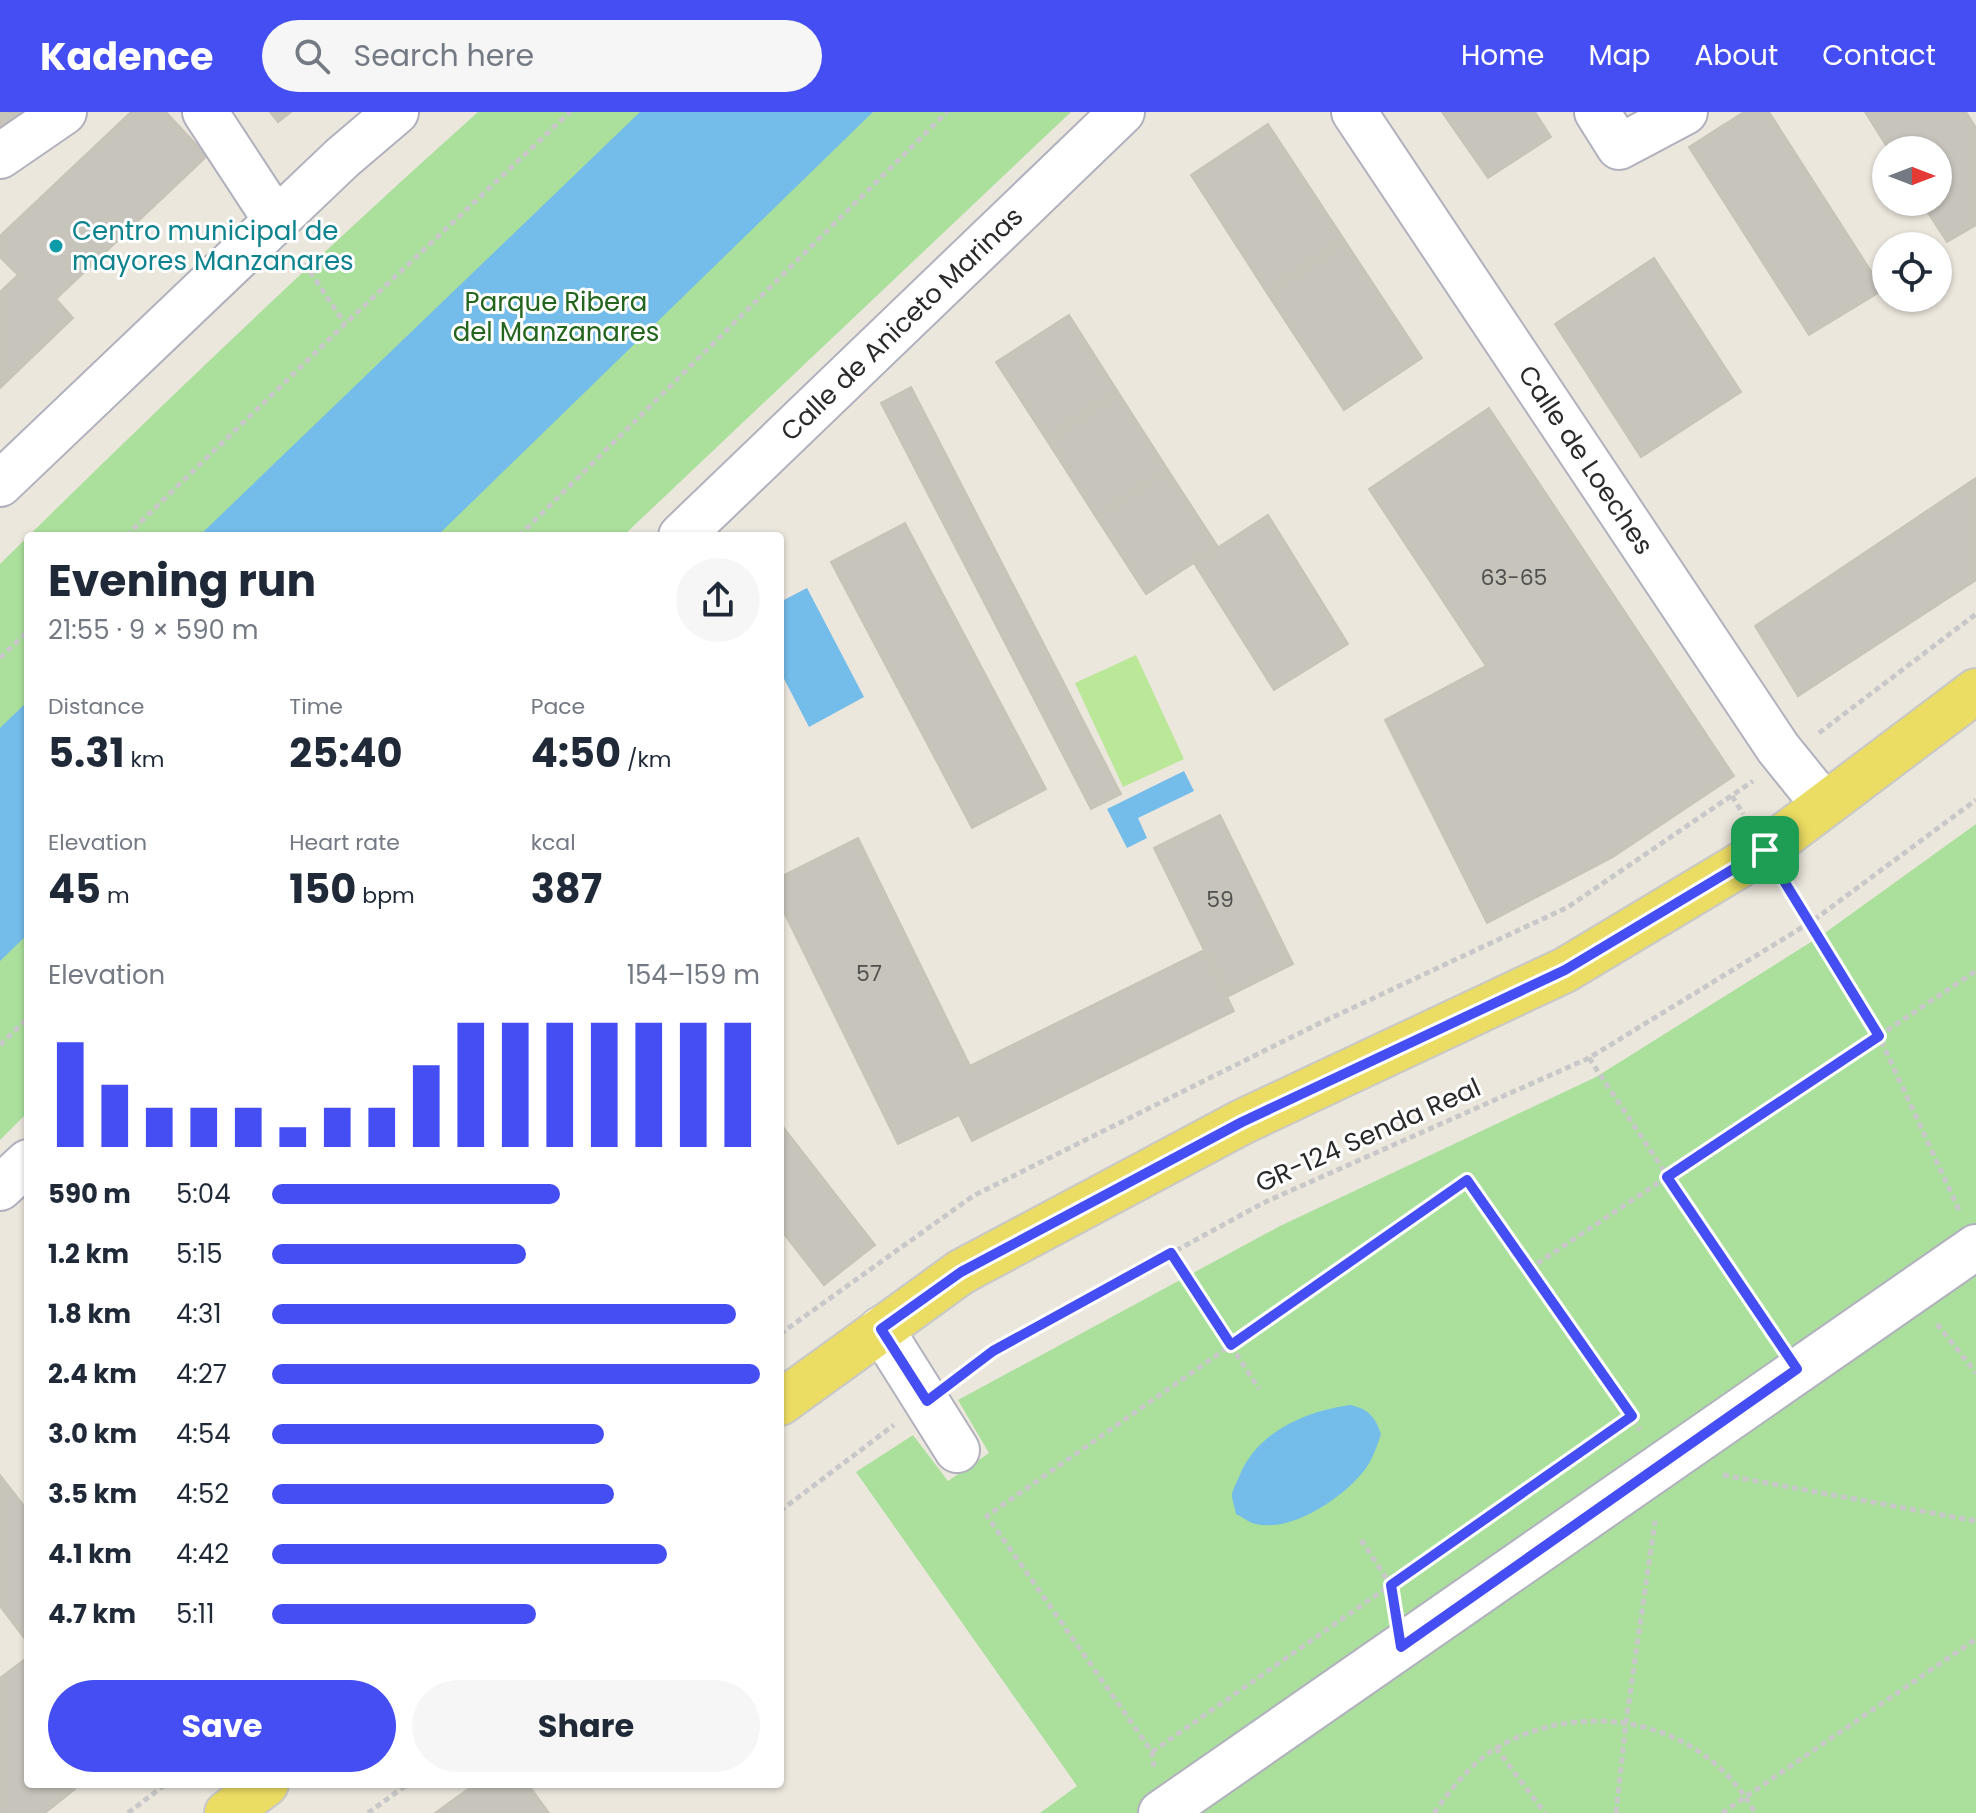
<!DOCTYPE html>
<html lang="en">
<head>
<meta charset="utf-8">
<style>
	body { margin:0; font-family:Poppins,sans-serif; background:#f6f6f7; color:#1f2937; height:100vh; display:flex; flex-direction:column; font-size:30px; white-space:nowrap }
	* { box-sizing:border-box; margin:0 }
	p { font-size:26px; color:#747a83 }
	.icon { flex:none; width:44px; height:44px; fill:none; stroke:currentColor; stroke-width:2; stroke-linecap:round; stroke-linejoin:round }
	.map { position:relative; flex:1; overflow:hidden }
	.details { position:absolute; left:24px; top:420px; width:760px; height:1256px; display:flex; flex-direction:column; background:#fff; border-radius:8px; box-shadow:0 2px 6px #0004 }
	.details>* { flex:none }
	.needle { width:52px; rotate:90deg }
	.controls { position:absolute; left:1872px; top:24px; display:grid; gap:16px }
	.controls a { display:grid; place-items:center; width:80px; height:80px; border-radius:50%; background:#fff; box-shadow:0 2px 6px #0004; font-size:40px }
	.pin { position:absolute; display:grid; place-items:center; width:68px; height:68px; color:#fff; margin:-34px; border-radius:16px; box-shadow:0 4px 12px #0006 }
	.round { display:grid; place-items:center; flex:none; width:84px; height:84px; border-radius:42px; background:#f6f6f7 }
	.overview { display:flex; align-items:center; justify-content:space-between; height:136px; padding:0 24px }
	h1 { font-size:44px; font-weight:700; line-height:60px }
	.stats { display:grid; grid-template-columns:repeat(3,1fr); gap:12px; height:136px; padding:8px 24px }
	.stats div { display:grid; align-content:center }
	.stats b { font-size:40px; font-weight:700 }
	.stats small { font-size:22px; font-weight:400 }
	.stats p { font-size:22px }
	.chart { height:224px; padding:16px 24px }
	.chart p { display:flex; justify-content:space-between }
	.chart svg { width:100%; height:144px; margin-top:8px; stroke:#444ef2; stroke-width:6 }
	.button { display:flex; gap:16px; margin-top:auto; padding:16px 24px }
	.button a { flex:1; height:92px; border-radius:48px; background:#444ef2; color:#fff; font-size:32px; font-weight:700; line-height:92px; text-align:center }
	.button a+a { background:#f6f6f7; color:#1f2937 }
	ul { padding:0 24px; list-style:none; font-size:26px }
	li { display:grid; grid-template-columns:128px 96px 1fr; align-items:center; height:60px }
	li i { height:20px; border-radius:10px; background:#444ef2 }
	header { display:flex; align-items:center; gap:48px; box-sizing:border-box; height:112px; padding:0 40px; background:#444ef2; color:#fff }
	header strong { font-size:38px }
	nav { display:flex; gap:44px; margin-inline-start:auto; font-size:28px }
	.search { width:560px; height:72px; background:#f6f6f7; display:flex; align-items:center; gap:20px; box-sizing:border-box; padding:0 28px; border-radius:44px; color:#747a83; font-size:30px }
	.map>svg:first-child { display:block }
</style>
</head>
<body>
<header>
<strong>Kadence</strong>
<div class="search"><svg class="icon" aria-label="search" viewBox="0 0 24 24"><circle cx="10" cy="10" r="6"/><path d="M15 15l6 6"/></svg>Search here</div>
<nav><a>Home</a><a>Map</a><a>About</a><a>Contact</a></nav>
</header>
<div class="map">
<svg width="1976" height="1701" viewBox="0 0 1976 1701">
	<rect width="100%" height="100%" fill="#ece7dd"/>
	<path fill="#aae09c" d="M478,0H1071L623,424H28V1000L0,1028V452C156,298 315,146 478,0Z
		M1976,712V1701H1040L1077,1674L856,1360L913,1323L948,1369L989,1341L958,1288L1280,1114L1596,965L1822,823Z"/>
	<path fill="#bbe798" d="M1136,543L1184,647L1123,675L1075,571Z"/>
	<path fill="#74bce9" d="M640,0H873L437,424H199Z
		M807,476L864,585L809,615L780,559V490Z
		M28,589V822L0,849V616Z
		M1184,659L1194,679L1138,706L1147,726L1127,736L1107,697Z
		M1350,1293C1369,1297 1375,1305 1381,1322C1377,1334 1373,1346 1366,1356C1345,1385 1290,1423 1252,1411C1247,1409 1241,1404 1236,1402C1235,1396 1232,1388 1232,1383C1232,1378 1237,1370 1239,1365C1256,1320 1306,1299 1350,1293Z"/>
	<path fill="#c7c4bc" stroke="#c7c3b7" stroke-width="2" d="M0,0H24L0,16Z
		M131,0H166L207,44L56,187L73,206L0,276V180L18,163L0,145V124Z
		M270,0H291L278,10Z
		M1442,0H1535L1551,25L1488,66Z
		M1744,0H1769L1883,178L1809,223L1689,35Z
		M1865,0H1966L1976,16V113L1947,130L1921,90H1938V38H1889Z
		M1268,12L1345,129L1267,181L1191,63Z
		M1345,129L1422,246L1344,298L1267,181Z
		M1654,146L1741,280L1641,345L1555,212Z
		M1069,203L1118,280L1046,327L996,250Z
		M911,275L1121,682L1091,697L881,291Z
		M1118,280L1168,358L1096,405L1046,327Z
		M1489,296L1734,664L1613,745L1487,811L1385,608L1486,554L1369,377Z
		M1168,358L1218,435L1146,482L1096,405Z
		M1976,366V468L1798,584L1755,514Z
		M1268,403L1348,532L1274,578L1194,451Z
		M905,411L1046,677L972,716L831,450Z
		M1220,703L1293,852L1227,885L1154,736Z
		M858,726L970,954L1204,838L1234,899L972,1029L959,1003L898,1032L780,792V765Z
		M780,1011L875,1133L824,1173L780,1117Z
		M0,1363L28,1399V1531L0,1494Z
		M28,1545V1672H71L75,1677L45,1701H0V1566Z
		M475,1672H528L549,1701H435Z"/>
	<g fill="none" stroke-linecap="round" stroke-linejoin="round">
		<defs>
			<g id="minor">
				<path d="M205,0L277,110"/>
				<path id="s1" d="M1354,0L1778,636L1824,693"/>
				<path d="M1597,0L1619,35L1685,0"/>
				<path d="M0,44L64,0"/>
				<path d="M0,372L342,46L396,0"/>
				<path id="s2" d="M681,424L1122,0"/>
				<path d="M0,1076L28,1050"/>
				<path d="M881,1217L957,1338"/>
				<path d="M1161,1701L1976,1135"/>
			</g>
			<path id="major" d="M780,1291L961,1160L1242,1010L1565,858L1765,738L1976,579
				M227,1701L266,1672"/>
		</defs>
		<use href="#minor" stroke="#b0b1bd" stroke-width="48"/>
		<use href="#major" stroke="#c8c8c8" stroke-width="48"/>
		<path stroke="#c8c8c8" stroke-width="5" stroke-dasharray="6 4" stroke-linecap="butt" d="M299,143L345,212
			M126,424L345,212L570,0
			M519,424L947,0
			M0,546L28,519
			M1819,621L1976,502
			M1732,684L1743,702
			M1788,775L1879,924L1959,1098
			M0,933L28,906
			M1589,946L1774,1224
			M1171,1141L1259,1277
			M1529,1157L1976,859
			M1937,1212L1976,1261
			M780,1222L973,1084L1318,912L1568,795L1753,669
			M960,1264L993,1239L1263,1091L1589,946L1811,810L1976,688
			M1723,1363L1976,1409
			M780,1399L894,1313
			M1361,1428L1391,1473L1394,1490
			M1496,1636L1545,1701
			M1152,1640L1632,1304
			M1154,1655L1152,1640L987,1404L1467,1068L1640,1318
			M128,1701L166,1672
			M368,1701L408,1672
			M1434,1701C1452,1676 1471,1651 1498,1635C1587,1584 1705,1609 1755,1701
			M1616,1701L1626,1610L1655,1409
			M1722,1701L1976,1527"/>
		<use href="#minor" stroke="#fff" stroke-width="44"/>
		<use href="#major" stroke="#ebdc63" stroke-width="44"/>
	</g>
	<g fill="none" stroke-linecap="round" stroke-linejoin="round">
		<defs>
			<path id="route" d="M1765,738L1879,924L1667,1065L1797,1257L1401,1535L1391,1473L1632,1304L1467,1068L1231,1233L1171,1141L993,1239L927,1289L881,1217L961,1160L1242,1010L1565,858Z"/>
		</defs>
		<use href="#route" stroke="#fff" stroke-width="16"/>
		<use href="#route" stroke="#444ef2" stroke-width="10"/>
	</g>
	<circle fill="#0f9aa8" stroke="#fff" stroke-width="3" cx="56" cy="134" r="8"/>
	<g text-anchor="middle" stroke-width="6" stroke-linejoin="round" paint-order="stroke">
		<g font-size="22" fill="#51504e">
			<text x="1514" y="473">63-65</text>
			<text x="1220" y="795">59</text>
			<text x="869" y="869">57</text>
		</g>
		<g font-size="26" fill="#0d838f" stroke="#fff" text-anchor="start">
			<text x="72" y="128">Centro municipal de<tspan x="72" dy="30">mayores Manzanares</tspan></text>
		</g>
		<g font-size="26" fill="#23651d" stroke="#fff">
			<text x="556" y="199">Parque Ribera<tspan x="556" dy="30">del Manzanares</tspan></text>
		</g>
		<g font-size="26" fill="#2a2a2a" stroke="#fff">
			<text dy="9" stroke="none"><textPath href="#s2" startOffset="306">Calle de Aniceto Marinas</textPath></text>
			<text dy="9" stroke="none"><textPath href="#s1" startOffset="418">Calle de Loeches</textPath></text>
			<text transform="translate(1368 1023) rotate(-24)" y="9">GR-124 Senda Real</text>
		</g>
	</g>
</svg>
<div class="controls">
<a><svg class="needle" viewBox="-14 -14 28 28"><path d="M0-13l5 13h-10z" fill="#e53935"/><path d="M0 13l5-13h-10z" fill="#747a83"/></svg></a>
<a><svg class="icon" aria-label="locate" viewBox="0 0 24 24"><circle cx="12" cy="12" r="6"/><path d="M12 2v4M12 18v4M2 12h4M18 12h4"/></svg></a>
</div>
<div class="pin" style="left:1765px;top:738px;background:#1e9e55"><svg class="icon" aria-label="arrive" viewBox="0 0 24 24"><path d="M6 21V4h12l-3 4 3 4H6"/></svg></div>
<section class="details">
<div class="overview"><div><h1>Evening run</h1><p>21:55 · 9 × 590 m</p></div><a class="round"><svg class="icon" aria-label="share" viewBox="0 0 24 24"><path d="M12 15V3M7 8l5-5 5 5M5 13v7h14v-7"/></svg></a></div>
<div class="stats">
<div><p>Distance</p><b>5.31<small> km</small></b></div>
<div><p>Time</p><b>25:40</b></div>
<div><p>Pace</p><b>4:50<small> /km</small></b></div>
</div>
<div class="stats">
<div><p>Elevation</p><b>45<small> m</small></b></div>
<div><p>Heart rate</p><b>150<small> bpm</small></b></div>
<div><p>kcal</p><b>387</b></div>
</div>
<div class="chart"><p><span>Elevation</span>154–159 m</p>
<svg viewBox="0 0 160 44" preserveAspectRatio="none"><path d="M5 44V12M15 44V25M25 44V32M35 44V32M45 44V32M55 44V38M65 44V32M75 44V32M85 44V19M95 44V6M105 44V6M115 44V6M125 44V6M135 44V6M145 44V6M155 44V6"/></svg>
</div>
<ul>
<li><b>590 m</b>5:04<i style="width:59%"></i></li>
<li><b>1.2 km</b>5:15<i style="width:52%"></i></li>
<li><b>1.8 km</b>4:31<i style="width:95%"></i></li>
<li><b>2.4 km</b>4:27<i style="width:100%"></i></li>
<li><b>3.0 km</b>4:54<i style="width:68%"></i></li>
<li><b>3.5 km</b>4:52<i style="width:70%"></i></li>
<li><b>4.1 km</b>4:42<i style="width:81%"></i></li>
<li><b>4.7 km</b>5:11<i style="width:54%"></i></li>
</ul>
<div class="button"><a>Save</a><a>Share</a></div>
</section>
</div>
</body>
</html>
